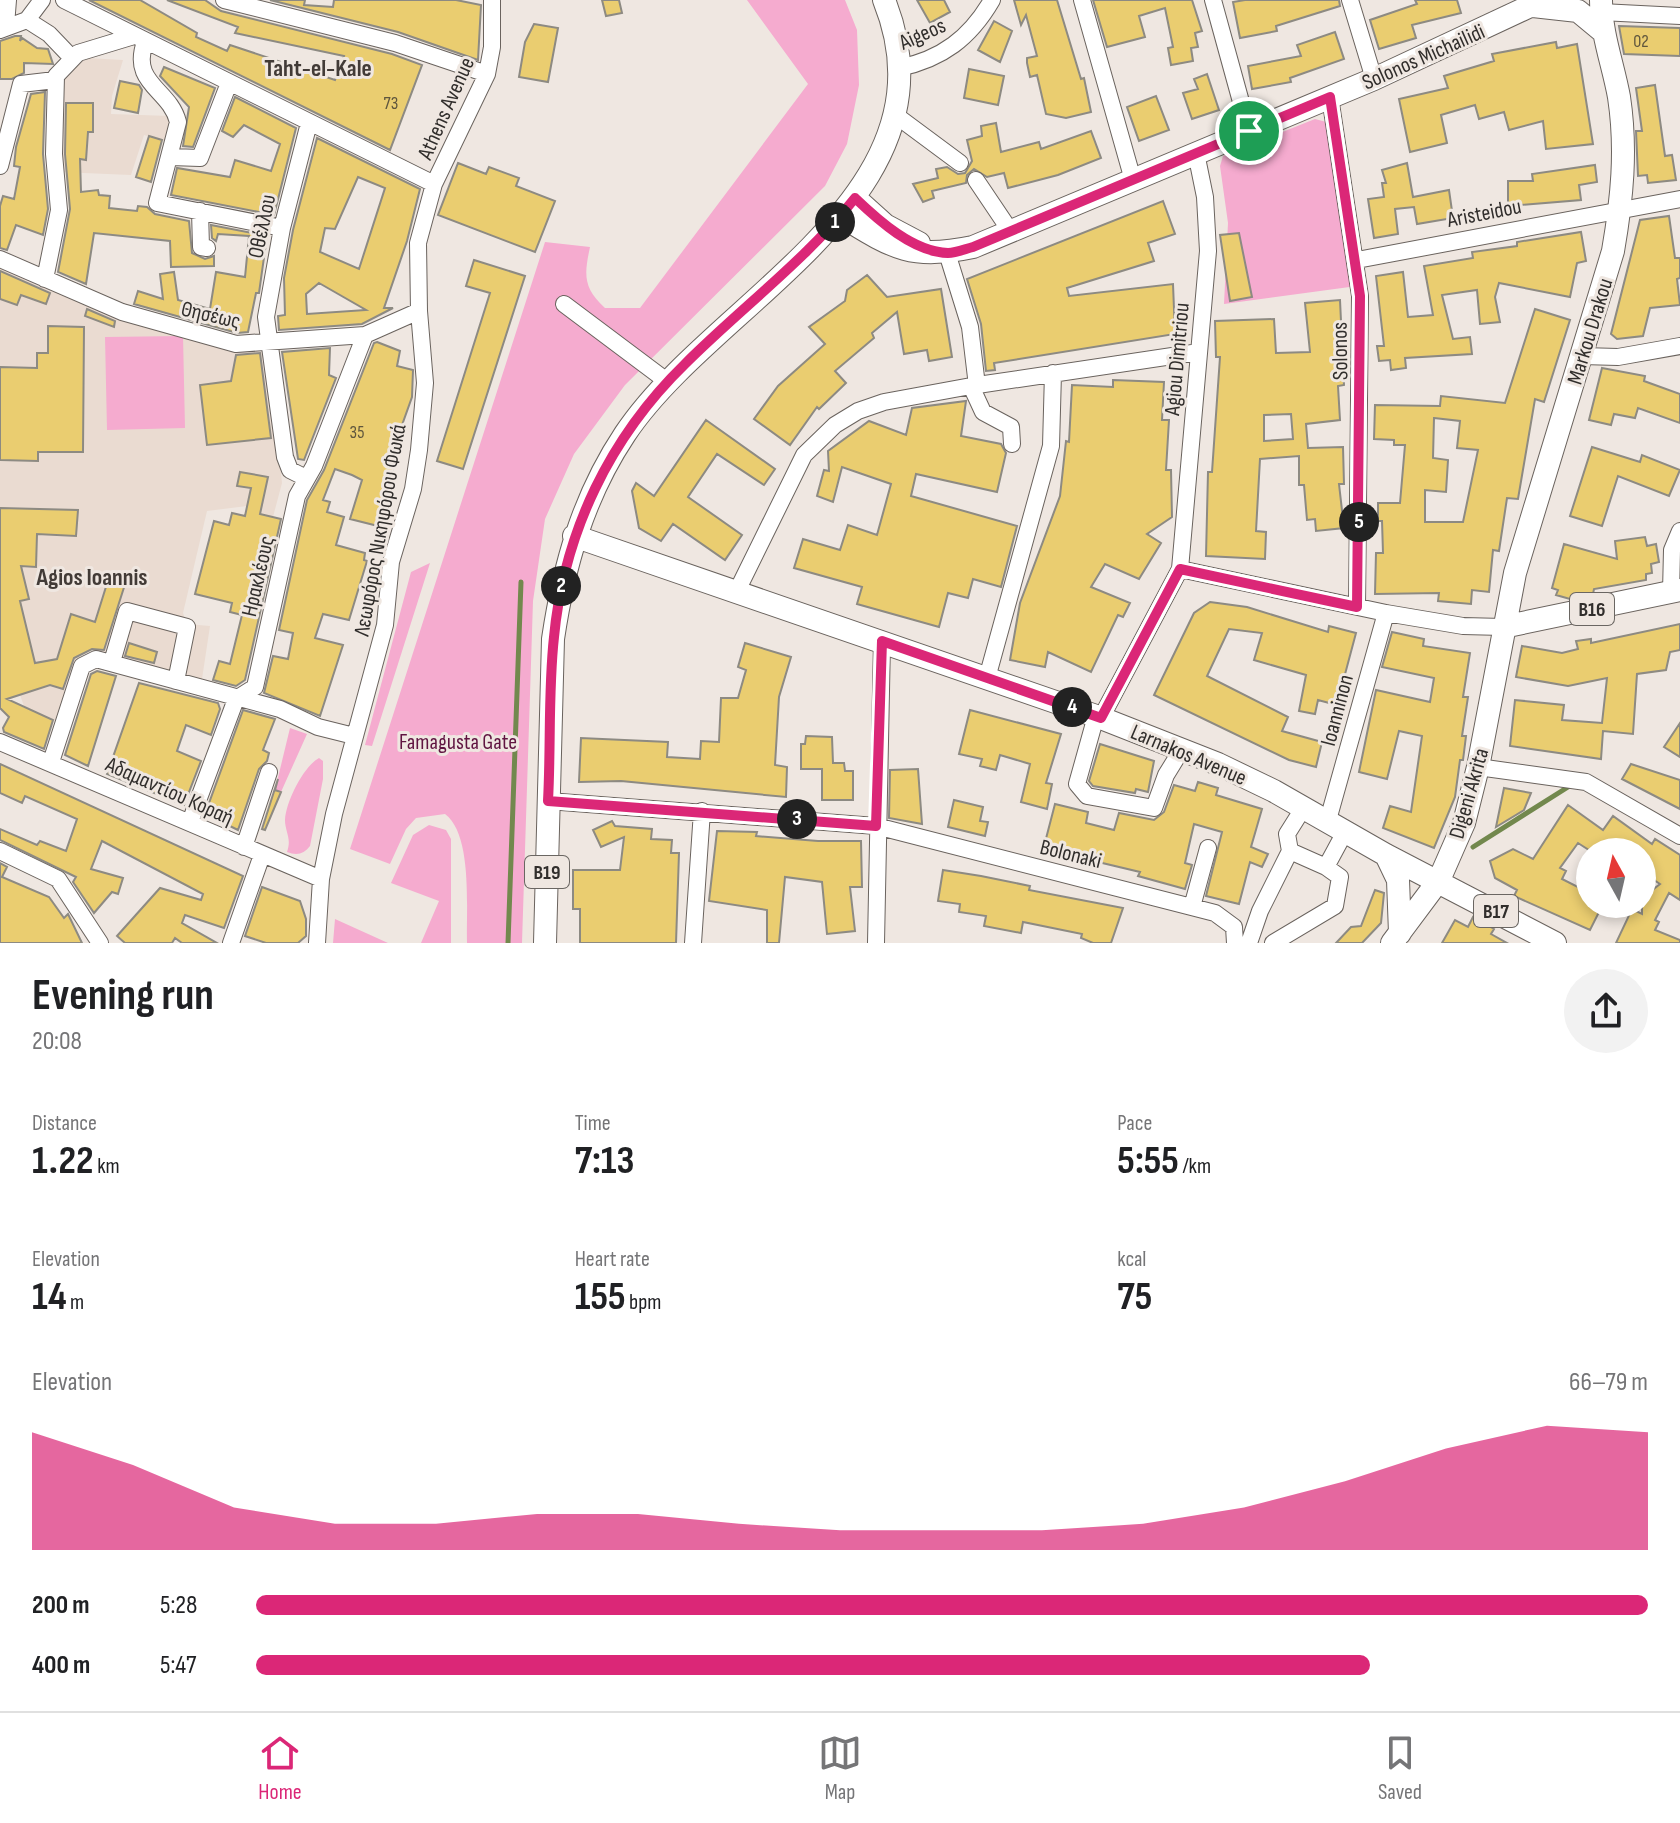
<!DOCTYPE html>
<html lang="en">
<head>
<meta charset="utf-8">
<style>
	body { margin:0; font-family:"Sofia Sans Condensed",sans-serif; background:#f2f2f2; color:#202124; height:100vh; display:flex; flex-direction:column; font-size:30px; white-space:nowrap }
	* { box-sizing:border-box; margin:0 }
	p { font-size:26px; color:#757577 }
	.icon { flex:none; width:44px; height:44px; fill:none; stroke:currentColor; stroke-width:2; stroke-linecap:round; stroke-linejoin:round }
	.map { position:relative; height:943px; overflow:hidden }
	.sheet { display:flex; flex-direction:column; background:#fff; flex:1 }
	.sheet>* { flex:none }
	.needle { width:52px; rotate:352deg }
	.buttons { position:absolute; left:1576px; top:838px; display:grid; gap:16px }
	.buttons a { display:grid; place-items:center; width:80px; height:80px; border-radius:50%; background:#fff; box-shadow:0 4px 12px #0003; font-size:40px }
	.pin { position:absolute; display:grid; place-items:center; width:68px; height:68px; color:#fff; margin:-34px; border:4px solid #fff; border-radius:50%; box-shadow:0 2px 8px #0007 }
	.km { position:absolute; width:40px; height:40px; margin:-20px; border-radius:50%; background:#222; color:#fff; font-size:22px; line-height:40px; text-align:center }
	.round { display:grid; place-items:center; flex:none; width:84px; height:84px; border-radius:42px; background:#f2f2f2 }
	.head { display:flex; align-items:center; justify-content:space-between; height:136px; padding:0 32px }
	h1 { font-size:44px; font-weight:700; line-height:60px }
	.stats { display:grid; grid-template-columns:repeat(3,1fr); gap:12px; height:136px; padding:8px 32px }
	.stats div { display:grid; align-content:center }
	.stats b { font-size:40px; font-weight:700 }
	.stats small { font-size:22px; font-weight:400 }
	.stats p { font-size:22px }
	.chart { height:224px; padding:16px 32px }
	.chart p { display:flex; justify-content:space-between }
	.chart svg { width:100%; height:144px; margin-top:8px; fill:#db2777; opacity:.7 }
	ul { padding:0 32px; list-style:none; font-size:26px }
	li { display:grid; grid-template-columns:128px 96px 1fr; align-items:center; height:60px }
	li i { height:20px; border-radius:10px; background:#db2777 }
	.tabs { display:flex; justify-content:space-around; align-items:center; height:112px; border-top:2px solid #e0e0e0; background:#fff; font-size:22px; color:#757577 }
	.tabs a { display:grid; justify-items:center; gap:4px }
	.tabs .selected { color:#db2777 }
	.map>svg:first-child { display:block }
</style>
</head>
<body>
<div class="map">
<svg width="1680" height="943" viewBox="0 0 1680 943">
	<rect width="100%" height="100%" fill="#efe7e1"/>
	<path fill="#eadbd1" d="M88,58L123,60L112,96L111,114L170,116V143L144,135L131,175L60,172L62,82L69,68Z
		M0,268L88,303L225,345L268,353L282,483L273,517L260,515V509L247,506L207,511L183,613L187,624L210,626L202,679L82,647L58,722L24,706L20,695L0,696Z"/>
	<path fill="#f5abcf" d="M747,0H845L857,30L859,85L847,144L825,186L625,385L574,454L545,519L533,601L522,943H467C466,909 473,835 445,814L416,818L406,829L390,864L350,849L545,242L590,247C584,275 583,288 605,308H640L808,84Z
		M1315,119L1330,123L1357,286L1224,304L1228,223L1220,166L1223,156Z
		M183,336L185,428L107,430L105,337Z
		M430,563L372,746L365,745L411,572Z
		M290,728L307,734L281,792L275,790Z
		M319,758L323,761V779L310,846C304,854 297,856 287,852C292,838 285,832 285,820C286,801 304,766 319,758Z
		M429,825L446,830L451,839V943H421L439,901L391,883L413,835Z
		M335,919L388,943H333Z"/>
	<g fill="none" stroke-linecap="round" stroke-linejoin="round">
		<path stroke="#72884d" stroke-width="5" d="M1473,847L1568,787
			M508,943L521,582"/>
	</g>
	<path fill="#eacd70" stroke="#8d8a82" stroke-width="2" fill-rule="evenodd" d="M89,0H140L197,33L196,37L227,51L230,45L335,80L344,56L235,33L238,27L167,0H205L221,11L392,54L422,65L390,150Z
		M270,0H305L304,5L333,7L334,0H456L481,5L478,60L398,32Z
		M602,0H619L622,13L606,16Z
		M917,0H944L950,12L930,23Z
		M1014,0H1057L1081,79L1084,78L1091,112L1066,118L1046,114L1037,75L1030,77L1027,63V58L1037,56L1026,15L1021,25Z
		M1093,0H1192L1202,31L1195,33L1198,47L1191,48L1193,61L1171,65L1168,48L1173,47L1165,8L1139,16L1145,37L1107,47Z
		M1245,0H1339L1340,6L1276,26L1277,31L1240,38L1233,2Z
		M1415,0H1457L1461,13L1412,25L1416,38L1379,49L1370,20L1417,4Z
		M994,21L1012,31L1000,62L978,50Z
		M534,24L558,28L548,82L519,77L525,42Z
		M1619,26L1680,28V56L1624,54Z
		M1335,32L1344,59L1290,78L1291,82L1252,89L1248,66L1301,56L1297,45Z
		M15,36H21L20,41L22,38L37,48L48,49L53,64L24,63V73L12,79H0V41Z
		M1556,42L1557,48L1577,44L1593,144L1546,149L1543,121L1509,130L1504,112L1479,119L1475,105L1441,115L1447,143L1410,152L1399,99L1448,88L1444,76L1494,61L1492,54Z
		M164,67L215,88L193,147L183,146L189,107L160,76Z
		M969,69L1004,76L998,105L964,98Z
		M1207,74L1219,110L1192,119L1183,93L1198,89L1194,79Z
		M120,81L139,85L142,90L138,113L114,108Z
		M1655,85L1665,156L1672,155L1676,180L1648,183L1647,175L1638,176L1636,131H1642L1636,88Z
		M45,92L43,154L48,209L43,235L16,225L7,250L0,248V206L3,196L14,199L20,167L14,166L16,147L31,94Z
		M1156,96L1169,130L1139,141L1127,107Z
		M235,97L296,128L274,215L171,195L177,168L230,177L235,160L271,171L280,144L244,125L233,137L222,131Z
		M66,103H93V132H88L86,160L80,159L81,192L98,190L99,195L110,196L109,208L137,211L138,206L147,207L155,214L189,221L192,253L205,259L214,256V266L171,267L170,241L94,233L86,284L58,272L70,209L65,154Z
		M996,123L1001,152L1039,142L1041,149L1091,131L1101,158L1058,175L1008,188L1004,173L987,177L974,169L967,175L966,183L932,191L934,198L923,202L913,184L938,178L936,169L947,167L958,174L965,173L972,161L967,140L982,136L981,126Z
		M149,136L162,140L151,182L136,177Z
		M317,138L420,189L407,241L384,308H393L362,324L279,330L278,316L285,315L284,278L293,230ZM358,177L385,188L359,269L320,252L325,228L335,229ZM319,283L366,310L307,314L306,294Z
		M458,163L486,174L489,167L519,178L516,186L555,201L535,252L438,215Z
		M1407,163L1413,197L1449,190L1453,218L1417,224L1414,207L1395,209L1398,234L1374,238L1368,199L1384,197L1382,183H1386L1382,170Z
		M1595,165L1597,182L1579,185L1581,200L1508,206V181H1533L1532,174Z
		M1163,201L1175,234L1148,243L1154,261L1067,288L1069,296L1173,284L1175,334L994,363L995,370L986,371L981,324L967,279Z
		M1669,216L1675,258H1680V278L1677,279L1680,305L1650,308L1643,336L1617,339L1611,334L1640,220Z
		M211,225L267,236L259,293H256L248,332L237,333L134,304L138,291L163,299L160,274L174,272L178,300L210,309L216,272L245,277L249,236L218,234L216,241L212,238Z
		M1581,232L1586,261L1577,263L1570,297L1499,283L1495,297L1500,322L1480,324L1477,290L1442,295L1453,339L1470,337L1472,354L1405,358L1406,368L1391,370L1390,360L1379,361L1377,346H1384L1376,276L1403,272L1408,317L1433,315L1424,266L1473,258L1472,252L1517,246V242Z
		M1239,233L1252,297L1230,301L1220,235Z
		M474,260L525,276L463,469L437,461L490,293L466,286Z
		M0,271L50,293L46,304L21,295L17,305L0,299Z
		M867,275L887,297L941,289L952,357L929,361L927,350L904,354L897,312L872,333L874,338L835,371L846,383L819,409L817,407L790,445L754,419L778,386L825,344L809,327L845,301L847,290Z
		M1340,300L1344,385L1338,386L1340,420L1306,424L1308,448L1343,447L1344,484H1339L1344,528L1316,531L1315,519L1307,520L1304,485H1299V456L1260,459L1256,531L1266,532L1265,559L1206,556L1208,472H1212L1220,357H1216L1215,321L1274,319L1276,353L1310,352L1305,303ZM1291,414L1293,439L1264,441V415Z
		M87,309L115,321L114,327L85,316Z
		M1535,309L1570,320L1544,402L1535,399L1518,499L1507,498L1499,551L1493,550L1489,592L1472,590L1471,604L1438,601L1439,593L1375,594L1376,553H1383L1382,521H1378V503H1400L1405,445H1394V440L1374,439L1375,405L1440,406L1441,396L1505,403ZM1434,418L1460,421L1457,448L1478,450L1463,522H1425V490L1446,492L1448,460L1433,458Z
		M48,326L84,327L83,452H38V461L0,460V367L37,368V353H48Z
		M377,342L400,351L397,366L413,370L412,397L391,456L396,458L378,526L350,519L362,480L352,475L335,469L323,500L330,502L327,512L344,517L336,545L365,553L364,560L367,561L349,620L323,614L315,638L343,645L320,716L264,693L273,656L288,659L293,633L279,630L307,500L324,470L374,343Z
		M330,348L329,375L336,378L304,460L298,459L282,352Z
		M260,353L271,438L207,445L200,385L231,381L236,355Z
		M1602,368L1645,376L1644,381L1680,394V423L1638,408L1635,418L1614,414L1611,425L1589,420Z
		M1113,380L1164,382L1162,420H1169L1166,470H1171L1172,517L1147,534L1161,543L1139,579L1105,564L1091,587L1130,603L1123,617L1118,615L1091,672L1048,652L1045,667L1010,660L1020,603L1060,496L1066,441L1069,442L1072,385L1113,387Z
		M966,401L961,436L1001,444L1006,453L997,492L916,474L911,496L1017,526L1001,587L973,579L968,598L948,593L939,627L857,604L862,587L794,568L803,539L840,550L848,525L877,535L891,484L842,467L833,502L817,496L824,470L829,471L828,451L869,421L906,435L912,408Z
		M706,420L775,469L764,485L717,454L688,497L742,535L725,560L673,524L661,541L639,528L632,491L636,483L654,496Z
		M1592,447L1640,462L1642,455L1680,470L1669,496L1618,476L1602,526L1570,516Z
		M240,472L268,477L260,514L281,519L245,680L236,686L213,680L219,661L230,664L242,615L230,612L232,603L195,594L214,521L229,525L232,513L245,516L251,488L237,486Z
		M0,508L78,510L76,536L37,534L36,567L21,566L29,599L20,601L35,663L57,659L71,614L95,622L110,574L127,578L104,650L92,649L74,658L63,689L50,685L7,699L53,720L44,749L4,732L3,728L9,717L0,708Z
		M1645,537L1647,546L1656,544L1659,562L1651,564L1652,573L1646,574V580L1594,589L1593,594L1570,599L1556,595L1558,590L1552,588L1564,544L1617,559L1615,541Z
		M1210,602L1247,607L1328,632L1329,626L1356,633L1344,678L1352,680L1344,707L1318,700L1315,714L1299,711L1306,675L1254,660L1262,633L1229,629L1207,676L1288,717L1282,731L1322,742L1316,767L1289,760L1154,695L1194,613Z
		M1680,624V650L1670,652L1666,670L1637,674L1633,734L1603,731L1601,759L1510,746L1515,700L1564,705L1562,720L1602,723L1607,678L1568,686L1516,677L1522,646L1562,653L1578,649L1576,641L1591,639V643Z
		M1392,632L1424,639L1423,646L1470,653L1463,697H1468L1462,736H1466L1463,760H1460L1455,797L1434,848L1383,828L1390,806L1411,812L1422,736L1399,731L1387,779L1359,772L1376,690L1430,702L1434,678L1382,667Z
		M129,643L157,652L154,663L125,656Z
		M745,643L791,657L779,697L775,765L787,767L786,797L621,781L579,782L581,738L668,742L667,757L700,759L701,741L719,742L721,698H738L746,670L738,667Z
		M97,671L116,676L88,766L65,755L91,674Z
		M139,683L218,703L220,709L211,735L186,725L177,751L201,761L184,805L107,774Z
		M243,710L275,719L263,750L269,753L267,761L259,769L238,830L205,814Z
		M970,710L1061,734L1046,783L1052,784L1047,809L1021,802L1030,764L1000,755L996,770L980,766L982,759L959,754Z
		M1680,723V757L1664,747Z
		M806,736L832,737L833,763H844L845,771H853V800H822V769H801V744H805Z
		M1100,744L1154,761L1148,792L1136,789L1135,793L1093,786L1089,781Z
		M0,764L243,876L224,928L185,915L182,923L217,943H182L175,938L172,943H125L117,936L160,888L201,900L203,894L102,841L91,869L123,878L118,894L112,892L94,913L73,882L76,877L0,840V829L37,845L40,841L66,851L77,819L25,796L22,803L0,793Z
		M1631,764L1680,780V809L1622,779Z
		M918,769L922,824L889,818L890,770Z
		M278,779L275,790L281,792L265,830L262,829Z
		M1198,782L1218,788L1216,795L1262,809L1251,847L1268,854L1262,867L1250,862L1239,904L1206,896L1222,832L1194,824L1185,863L1192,865L1185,889L1138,876L1140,872L1077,857L1076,862L1042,854L1055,804L1088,812L1086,823L1114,830L1119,813L1154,820L1164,812L1174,785L1195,791Z
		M1504,788L1531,793L1524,810L1496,827Z
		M954,800L983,807L980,821L988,822L985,836L948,827Z
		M1568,805L1603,830L1613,816L1652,844L1655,839L1680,855V900L1669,893L1655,920L1659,922L1655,930L1680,940V943H1616L1632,909L1642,914V898L1660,884L1642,872V852H1592L1578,843L1560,868L1566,871L1562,879L1590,893V904H1603L1590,930L1514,896L1517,890L1495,878L1490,861L1513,849L1533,859Z
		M612,821L615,826L652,829L651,839L672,840L671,853H679L676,943H580V909H573V870H620L624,837L601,847L593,830Z
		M717,831L757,832L756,836L818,841H861L862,887H850L855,931L827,934L822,882L785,877L779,943H767V910L709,901Z
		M0,863L7,867L2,877L49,897L64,918L68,914L82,943H0Z
		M943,870L981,876L1030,886L1029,890L1123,908L1111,943H1093L1081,938L1082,934L1023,922L1021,933L984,926L986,916L959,912L960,904L938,901Z
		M262,887L300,901L306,919V936L298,943H266L245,936Z
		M1375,890L1384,893L1381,923L1362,943H1336L1351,927L1361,926Z
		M1473,917L1494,929L1491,934L1507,943H1442L1455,920L1468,927Z"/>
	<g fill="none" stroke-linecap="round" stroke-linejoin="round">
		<defs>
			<path id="minor" d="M64,0L434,184
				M224,0L395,43L487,74
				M1082,0L1133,180
				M1213,0L1249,131
				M1350,0L1374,79
				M1601,12L1680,16
				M27,20L49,34L71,57
				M6,25L8,0
				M0,30L27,20L42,0
				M145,42C130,84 170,89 178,122L157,203L282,228
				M899,68C942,59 970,38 992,0
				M1330,97L1360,296L1357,607
				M894,114L960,163
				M171,157L200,158L229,83
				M0,166L21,84L55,80
				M976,180L1011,232
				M200,211L201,247L207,248
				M947,253L970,327L977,386
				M0,259L122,312L236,344L365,335L419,311
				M1357,260L1680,199
				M45,279L59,210L54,154L56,76L78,53L134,36
				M564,304L668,382
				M1582,356L1618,357L1680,346
				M971,386L983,412L1011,427L1012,444
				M306,478L290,470L285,457L266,317L282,228L309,123
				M1180,569L1386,613L1463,626L1503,627
				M737,591L804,455L835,425L858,411L884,402L971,386L1199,352
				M1671,592L1672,550L1680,531
				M112,662L127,611L187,627L176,681
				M987,678L1051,446L1053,373
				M1096,716L1077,784L1087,796L1154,808L1166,775L1182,749
				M1101,718L1180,569L1208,251L1205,197L1196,153
				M0,742L321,879
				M51,762L82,666L96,659L280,709L318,727L354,736
				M1478,767L1586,782L1680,836
				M548,801L876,826L1215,913L1234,927L1235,943
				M1328,820L1386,613
				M190,822L236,699L255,687L297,496L314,466L365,335
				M244,847L269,772
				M0,851L58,879L100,943
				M1290,851L1326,867
				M1192,907L1208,848
				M231,943L262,855
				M317,943L321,879L334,814L385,625L391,562L413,489L419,450L425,383L419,311L418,243L434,184L487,74L492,47V0
				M693,943L702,811
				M876,943L882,641
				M1249,943L1260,911L1290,851L1287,834L1304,807
				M1273,943L1335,906L1340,877L1326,867L1346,830"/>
			<path id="major" d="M1533,6L1578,11L1601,30
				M855,198L885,225L919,243
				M841,216C893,248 910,260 973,247L1374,79L1543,0
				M574,536L1096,716L1218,764L1274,791L1386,855L1555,943
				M1503,627L1680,590
				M1386,855L1398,880L1400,933
				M545,943L553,639C564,565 583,497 625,434C714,300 963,196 884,0
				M1392,943L1439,880L1464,823L1478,767L1515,573L1613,251C1622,199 1627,150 1619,97C1613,64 1601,34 1601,0"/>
		</defs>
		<use href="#minor" stroke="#6a635e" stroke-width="18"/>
		<use href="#major" stroke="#6a635e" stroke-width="24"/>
		<use href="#minor" stroke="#fff" stroke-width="16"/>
		<use href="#major" stroke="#fff" stroke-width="22"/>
	</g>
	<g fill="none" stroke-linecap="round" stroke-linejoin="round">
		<defs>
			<path id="route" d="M1330,97L1360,296L1357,607L1180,569L1101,718L882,641L876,826L548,801C551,747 548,691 554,637C564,532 610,437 685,364C741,308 806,260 855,198C878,220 913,252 948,253C956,253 965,249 973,247Z"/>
		</defs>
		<use href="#route" stroke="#fff" stroke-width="16"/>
		<use href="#route" stroke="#db2777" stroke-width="10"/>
	</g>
	<g text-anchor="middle" stroke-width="6" stroke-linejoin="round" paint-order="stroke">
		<g font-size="18" fill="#5f563d">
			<text x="1641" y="47">02</text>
			<text x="391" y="109">73</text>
			<text x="357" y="438">35</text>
		</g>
		<g fill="#efe7e1" stroke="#6a6662" stroke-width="2">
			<rect x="1570" y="593" width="44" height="32" rx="6"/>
			<rect x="525" y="856" width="44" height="32" rx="6"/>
			<rect x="1474" y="895" width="44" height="32" rx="6"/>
		</g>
		<g font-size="20" font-weight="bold" fill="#312e2c">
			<text x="1592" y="616">B16</text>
			<text x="547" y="879">B19</text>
			<text x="1496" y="918">B17</text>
		</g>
		<g font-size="22" fill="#312e2c" stroke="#efe7e1">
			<text transform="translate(922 33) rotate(-24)" y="8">Aigeos</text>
			<text transform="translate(1423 56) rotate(-24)" y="8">Solonos Michailidi</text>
			<text transform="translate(445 108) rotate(-66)" y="8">Athens Avenue</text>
			<text transform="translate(1484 212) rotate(-11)" y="8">Aristeidou</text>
			<text transform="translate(261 226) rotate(-78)" y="8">Οθέλλου</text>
			<text transform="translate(211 314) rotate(13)" y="8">Θησέως</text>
			<text transform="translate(1589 331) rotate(-73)" y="8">Markou Drakou</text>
			<text transform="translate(1339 351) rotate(-91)" y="8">Solonos</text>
			<text transform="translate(1176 359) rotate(-85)" y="8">Agiou Dimitriou</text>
			<text transform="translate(379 530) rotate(-80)" y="8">Λεωφόρος Νικηφόρου Φωκά</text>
			<text transform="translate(257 576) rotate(-77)" y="8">Ηρακλέους</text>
			<text transform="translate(1336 710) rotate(-75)" y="8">Ioanninon</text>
			<text transform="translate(1189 754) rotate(23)" y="8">Larnakos Avenue</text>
			<text transform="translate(170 790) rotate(24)" y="8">Αδαμαντίου Κοραή</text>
			<text transform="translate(1468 793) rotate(-74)" y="8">Digeni Akrita</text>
			<text transform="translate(1071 853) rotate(14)" y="8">Bolonaki</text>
		</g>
		<g font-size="22" fill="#601441" stroke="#efe7e1">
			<text x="458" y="749">Famagusta Gate</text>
		</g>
		<g font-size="24" font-weight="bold" fill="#423b37" stroke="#efe7e1">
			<text x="318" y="76">Taht-el-Kale</text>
			<text x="92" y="585">Agios Ioannis</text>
		</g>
	</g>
</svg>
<div class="buttons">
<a><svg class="needle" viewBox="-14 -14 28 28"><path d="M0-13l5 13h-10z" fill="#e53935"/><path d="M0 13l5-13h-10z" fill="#757577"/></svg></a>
</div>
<div class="pin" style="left:1249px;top:131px;background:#1e9e55"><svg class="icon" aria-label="arrive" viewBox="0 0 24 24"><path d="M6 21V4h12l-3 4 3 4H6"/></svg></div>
<b class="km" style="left:835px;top:222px">1</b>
<b class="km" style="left:561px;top:586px">2</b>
<b class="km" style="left:797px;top:819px">3</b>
<b class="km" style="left:1072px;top:707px">4</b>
<b class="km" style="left:1359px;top:522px">5</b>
</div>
<section class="sheet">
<div class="head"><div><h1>Evening run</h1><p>20:08</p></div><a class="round"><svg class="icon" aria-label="share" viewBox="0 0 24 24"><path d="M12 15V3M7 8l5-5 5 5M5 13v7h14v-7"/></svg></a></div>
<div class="stats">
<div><p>Distance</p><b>1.22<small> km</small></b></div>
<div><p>Time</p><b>7:13</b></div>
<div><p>Pace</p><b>5:55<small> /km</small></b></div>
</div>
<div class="stats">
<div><p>Elevation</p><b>14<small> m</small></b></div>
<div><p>Heart rate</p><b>155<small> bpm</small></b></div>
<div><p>kcal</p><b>75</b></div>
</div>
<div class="chart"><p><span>Elevation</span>66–79 m</p>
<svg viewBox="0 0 160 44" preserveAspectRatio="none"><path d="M0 44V8L10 18L20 31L30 36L40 36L50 33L60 33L70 36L80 38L90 38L100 38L110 36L120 31L130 23L140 13L150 6L160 8V44z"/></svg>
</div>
<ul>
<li><b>200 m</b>5:28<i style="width:100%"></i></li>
<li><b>400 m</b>5:47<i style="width:80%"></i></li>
</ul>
</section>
<nav class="tabs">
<a class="selected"><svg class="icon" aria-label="home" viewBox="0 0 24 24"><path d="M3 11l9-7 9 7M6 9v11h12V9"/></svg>Home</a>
<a><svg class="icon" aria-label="map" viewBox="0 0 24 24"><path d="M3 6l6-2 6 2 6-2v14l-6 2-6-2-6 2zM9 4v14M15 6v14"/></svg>Map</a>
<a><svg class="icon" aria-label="saved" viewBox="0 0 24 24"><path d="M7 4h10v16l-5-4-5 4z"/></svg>Saved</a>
</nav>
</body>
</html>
